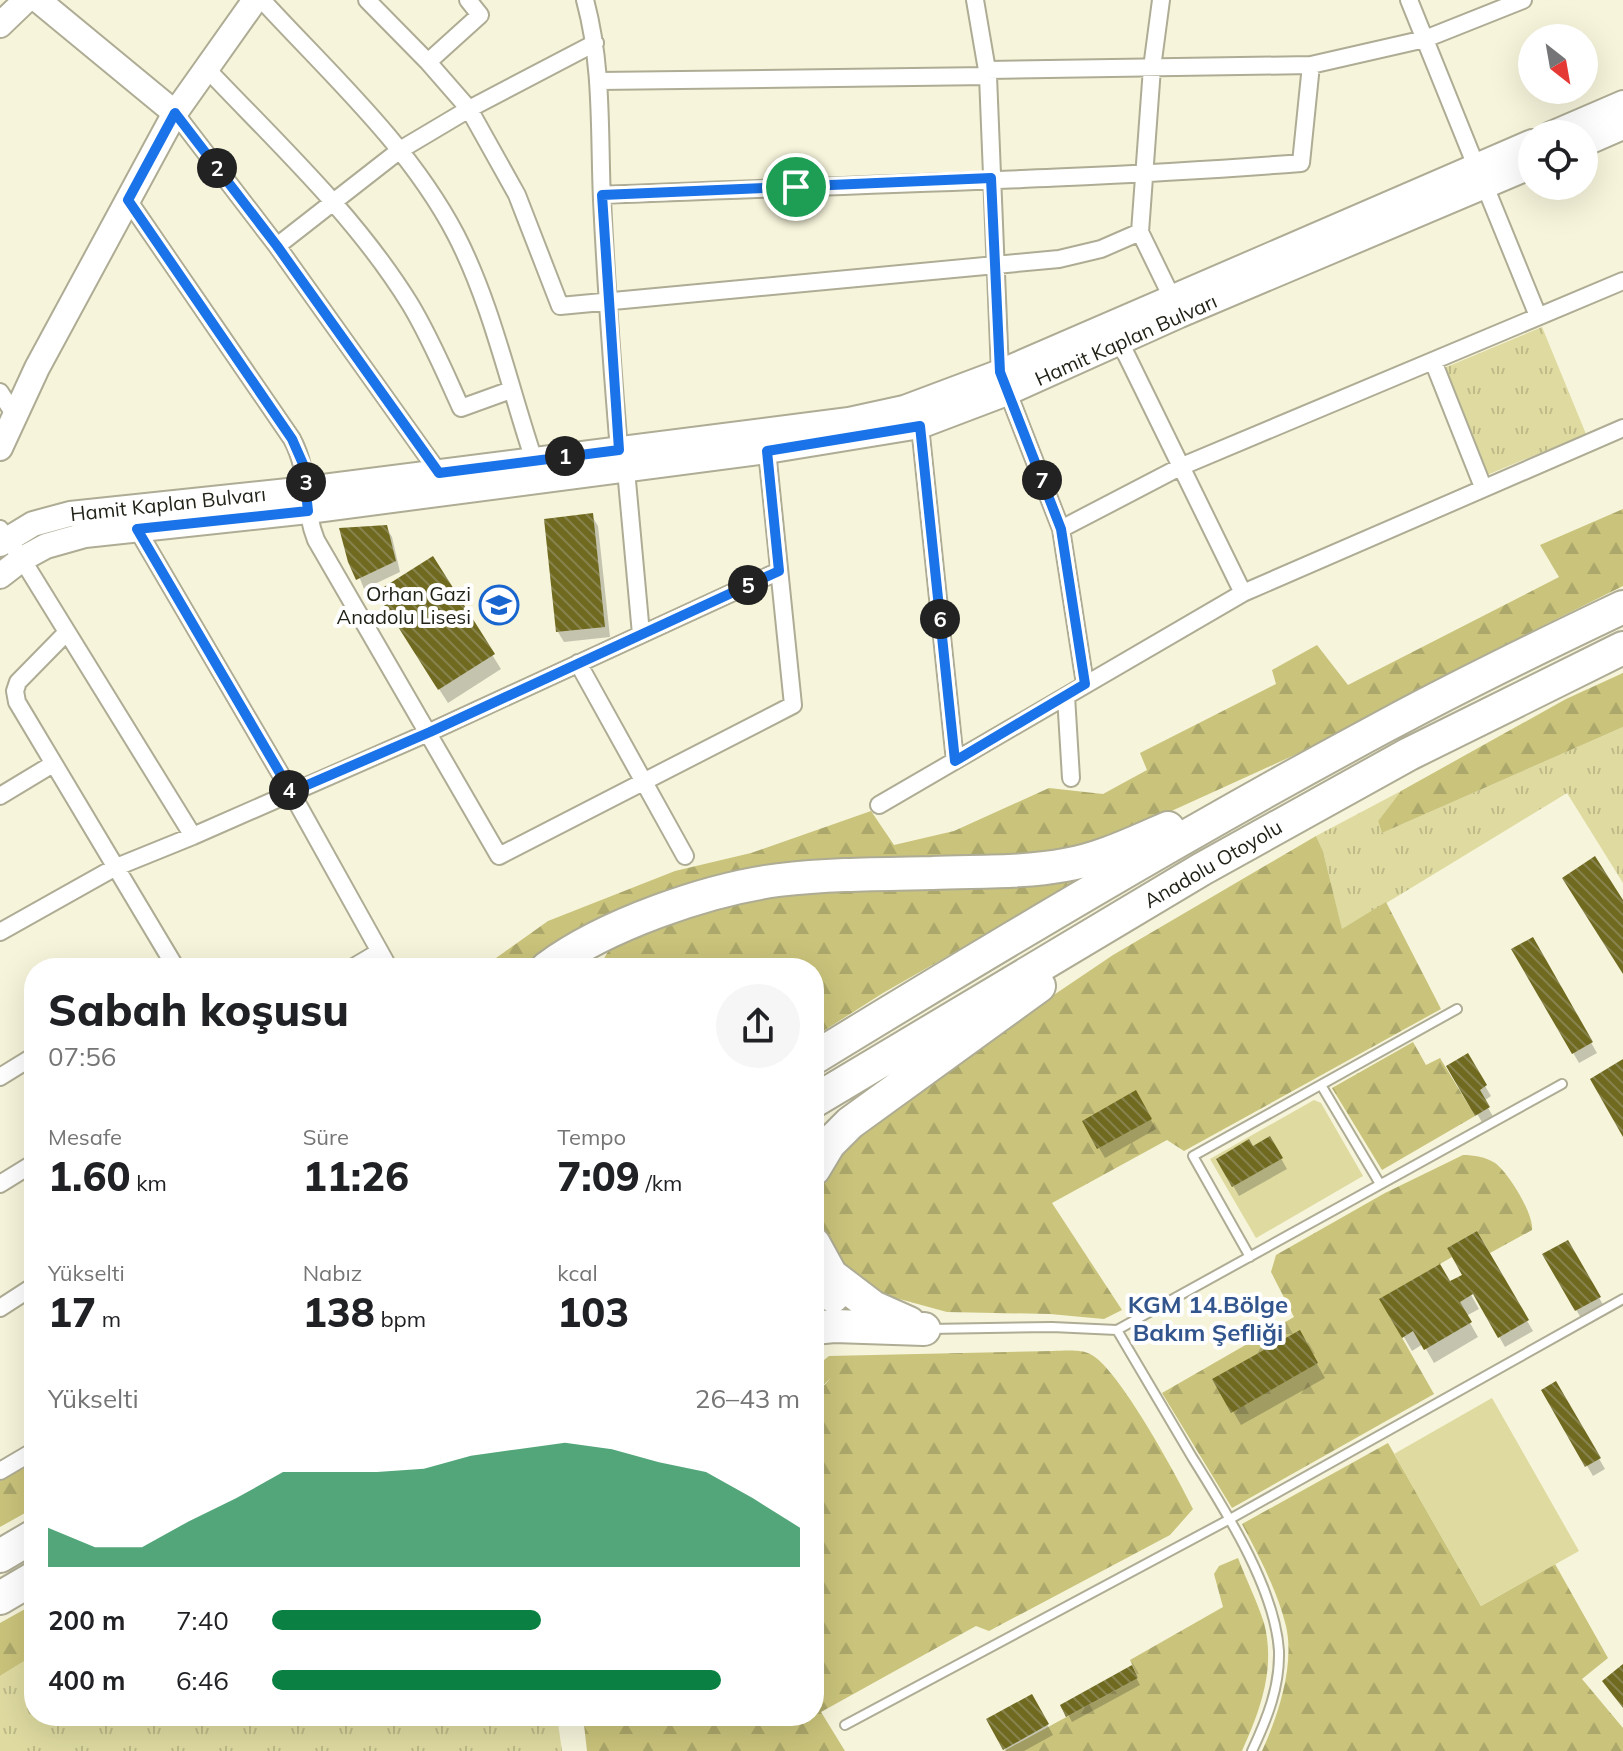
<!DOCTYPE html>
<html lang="tr">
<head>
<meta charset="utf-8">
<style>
	body { margin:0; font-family:Mulish,sans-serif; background:#f6f6f6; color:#202124; height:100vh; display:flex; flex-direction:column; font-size:30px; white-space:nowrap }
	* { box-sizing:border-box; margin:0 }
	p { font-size:26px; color:#757577 }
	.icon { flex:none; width:44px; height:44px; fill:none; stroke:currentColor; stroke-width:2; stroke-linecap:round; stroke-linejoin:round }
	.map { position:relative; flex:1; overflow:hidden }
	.drawer { position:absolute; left:24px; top:958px; width:800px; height:768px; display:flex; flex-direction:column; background:#fff; border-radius:32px; box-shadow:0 8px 32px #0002 }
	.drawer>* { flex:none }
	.needle { width:52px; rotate:149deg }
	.fabs { position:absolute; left:1518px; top:24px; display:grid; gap:16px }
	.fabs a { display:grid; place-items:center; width:80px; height:80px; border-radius:50%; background:#fff; box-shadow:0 8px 32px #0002; font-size:40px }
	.pin { position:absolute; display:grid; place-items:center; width:68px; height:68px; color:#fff; margin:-34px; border:4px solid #fff; border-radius:50%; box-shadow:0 2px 8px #0007 }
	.km { position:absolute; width:40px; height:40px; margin:-20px; border-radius:50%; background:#222; color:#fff; font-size:22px; line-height:40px; text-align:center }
	.round { display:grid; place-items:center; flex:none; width:84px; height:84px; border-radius:42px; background:#f6f6f6 }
	.headline { display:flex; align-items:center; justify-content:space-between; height:136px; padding:0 24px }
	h1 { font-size:44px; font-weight:800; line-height:60px }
	.figures { display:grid; grid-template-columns:repeat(3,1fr); gap:12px; height:136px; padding:8px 24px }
	.figures div { display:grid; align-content:center }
	.figures b { font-size:40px; font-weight:800 }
	.figures small { font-size:22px; font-weight:400 }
	.figures p { font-size:22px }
	.chart { height:224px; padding:16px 24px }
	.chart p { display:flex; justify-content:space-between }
	.chart svg { width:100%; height:144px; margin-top:8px; fill:#0b8043; opacity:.7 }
	ul { padding:0 24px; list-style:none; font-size:26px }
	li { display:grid; grid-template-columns:128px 96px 1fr; align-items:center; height:60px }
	li i { height:20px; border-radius:10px; background:#0b8043 }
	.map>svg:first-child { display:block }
</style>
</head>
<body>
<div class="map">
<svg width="1623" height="1751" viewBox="0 0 1623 1751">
	<defs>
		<pattern id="grass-tufts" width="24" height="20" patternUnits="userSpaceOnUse" patternTransform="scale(2)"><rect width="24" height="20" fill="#dedaa0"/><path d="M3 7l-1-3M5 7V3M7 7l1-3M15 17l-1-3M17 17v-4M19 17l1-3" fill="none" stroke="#bebb89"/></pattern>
		<pattern id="forest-firs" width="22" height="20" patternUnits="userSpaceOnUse" patternTransform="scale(2)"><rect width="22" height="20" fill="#c9c37b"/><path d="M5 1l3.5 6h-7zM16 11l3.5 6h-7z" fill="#aca76a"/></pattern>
		<pattern id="building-back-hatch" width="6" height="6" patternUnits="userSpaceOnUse" patternTransform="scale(2)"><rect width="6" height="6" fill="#706a20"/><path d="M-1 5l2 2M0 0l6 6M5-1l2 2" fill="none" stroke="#87834e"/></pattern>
	</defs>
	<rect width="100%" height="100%" fill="#f6f4da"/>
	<path fill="url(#grass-tufts)" d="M1542,327L1586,434L1487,475L1444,368Z
		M1623,727V883L1567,793L1342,930L1323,851L1316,836L1401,791L1378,821L1382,833Z
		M34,1655V1716H557L562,1751H0V1676Z"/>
	<path fill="url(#forest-firs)" d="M1623,509V586L1472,661L1299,753L1077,854L837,864L534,968H482L548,921L675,871L751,853L871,811L894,845L954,831L1049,788L1103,794L1147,770L1140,753L1276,684L1272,670L1317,645L1348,685L1559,577L1540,545Z
		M1623,673V727L1382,833L1378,821L1401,791L1566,699Z
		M1316,836L1323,851L1342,929L1386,902L1441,1009L1184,1151L1167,1140L1052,1203L1122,1310L1104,1319L1050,1314L947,1312L870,1291L848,1275L824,1233L819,1202L825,1178L839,1151L953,1063L1113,955Z
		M1097,871L883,993L814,1037V968H599L607,953L623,939L745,897Z
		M1413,1042L1426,1065L1440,1058L1475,1116L1382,1170L1332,1088Z
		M1463,1155C1473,1155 1486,1157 1495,1163C1508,1172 1534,1214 1532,1230L1490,1253L1477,1231L1447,1248L1452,1257L1380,1299L1434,1394L1232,1508L1162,1393L1294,1317L1271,1272L1276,1255L1385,1193Z
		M1053,1351C1064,1351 1080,1349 1090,1354C1118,1367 1178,1478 1193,1509L1170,1535L989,1631L976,1626L821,1712L845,1751H587L583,1716H814V1396L831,1378L814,1393V1368L829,1356Z
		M1388,1443L1481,1606L1555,1564L1608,1658L1582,1679L1623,1728V1751H1262C1278,1716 1295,1665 1286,1626C1277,1590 1259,1556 1242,1524Z
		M34,1461V1508L0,1527V1481Z
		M1238,1558C1246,1579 1257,1601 1264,1623C1276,1668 1260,1711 1242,1751H1004L1138,1678L1130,1660L1223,1607L1214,1574L1219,1566Z
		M34,1604V1655L0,1676V1623Z"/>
	<path fill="#dedaa0" d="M1314,1100L1321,1103L1363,1176L1256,1238L1210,1159Z
		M1492,1398L1579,1551L1481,1606L1394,1454Z"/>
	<path fill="#0003" d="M592,516L598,526L610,637L564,642L558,632Z
		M386,527L392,537L400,572L364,589L341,530Z
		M432,559L501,669L448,703L386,606Z
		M1532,939L1597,1053L1579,1063L1514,950Z
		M1467,1056L1491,1096L1484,1101L1494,1118L1483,1124L1449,1066Z
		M1136,1093L1156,1129L1105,1158L1084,1122Z
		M1270,1139L1287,1169L1239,1196L1218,1159L1253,1149Z
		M1476,1234L1533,1331L1505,1347L1449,1249Z
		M1567,1242L1605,1308L1582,1320L1545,1255Z
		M1461,1277L1479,1309L1466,1316L1478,1337L1434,1363L1423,1344L1412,1351L1382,1299L1449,1284Z
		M1299,1333L1325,1378L1241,1425L1215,1380Z
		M1556,1384L1605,1469L1593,1476L1543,1390Z
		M1131,1668L1140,1685L1072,1722L1063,1705Z
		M1032,1697L1053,1735L1024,1751H1006L988,1720Z"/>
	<path fill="url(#building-back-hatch)" d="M593,513L605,627L556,632L544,519Z
		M387,525L396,561L356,580L348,562L339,528Z
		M433,556L495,654L438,690L376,592Z
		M1595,856L1623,900V974L1562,878Z
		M1533,937L1593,1042L1572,1054L1511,949Z
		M1468,1053L1487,1085L1480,1090L1490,1107L1475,1116L1446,1066Z
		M1623,1059V1137L1590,1079Z
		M1136,1090L1152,1119L1097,1149L1082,1121Z
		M1270,1136L1283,1158L1232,1187L1216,1159L1249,1139L1253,1146Z
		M1477,1231L1529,1320L1498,1338L1473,1294L1460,1302L1472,1322L1424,1350L1413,1331L1402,1338L1379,1299L1440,1264L1450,1281L1462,1275L1447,1248Z
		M1568,1240L1601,1297L1575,1311L1542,1254Z
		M1300,1330L1318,1363L1231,1413L1212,1379Z
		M1556,1381L1601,1458L1585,1467L1541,1390Z
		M1623,1664V1708L1602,1681Z
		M1132,1665L1138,1678L1066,1717L1060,1705Z
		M1032,1694L1049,1724L1003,1750L986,1719Z"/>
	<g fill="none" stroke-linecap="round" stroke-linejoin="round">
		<defs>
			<path id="lane" d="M1321,1085L1380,1184
				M1250,1257L1193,1156L1457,1009
				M929,1329L1052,1327L1117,1330C1142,1372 1167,1415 1192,1457C1225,1510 1275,1588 1279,1651C1280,1687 1267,1719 1252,1751
				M1117,1330L1562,1084
				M845,1725L1230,1519L1623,1299"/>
			<path id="street" d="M262,0C330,74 409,145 456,235C492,305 509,386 534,460
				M367,0L428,62L469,109L517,195L560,306L1059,259L1101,249L1140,232
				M585,0C603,66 599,132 602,200C606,283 612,366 619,450L626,470L641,634
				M975,0L988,76L1000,372L1061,529L1085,684
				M1161,0L1152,68L1140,232L1176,306
				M1409,0L1476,166
				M428,62L480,15L468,0
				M206,68C277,143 355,215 410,304C430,337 445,373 461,408L511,390
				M987,70L1311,65L1425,39L1523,0
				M599,81L988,76
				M175,113L277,246L439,473
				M1485,186L1538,316
				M602,195C835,185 1068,181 1301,163L1311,65
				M128,200L292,439C311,475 302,505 316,540L499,856L793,705L767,451
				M277,246L400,150L469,109L595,43
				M1120,342L1243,593
				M1433,361L1483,487
				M0,392L14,414
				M920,426L955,761
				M0,529L22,559L193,836
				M137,529L291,792L389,968
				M1061,529L1180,467L1623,281
				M67,632L18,682L15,691L17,702L176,968
				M578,663L685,856
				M1066,696L1071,778
				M0,796L53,764
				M879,805L1243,593L1623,428
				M0,932L114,868L193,836L430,732L779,571
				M352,968L379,952
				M0,1077L34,1056
				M0,1184L34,1163
				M0,1308L34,1286
				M0,1471L34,1451"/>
			<path id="secondary" d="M38,0L175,113
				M0,25L26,0
				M1551,134L1623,103
				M1584,144L1623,127
				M0,448L37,368L175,113L255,0
				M0,544L33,524L70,514L307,489L849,420L904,408L1000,372L1532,142
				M0,576L22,559L46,546L85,535L308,511L767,451L920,426L1007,393L1180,315L1532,166"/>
			<path id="highway" d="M547,968C605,925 708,889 779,880C830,874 881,874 932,873C976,871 1022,873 1065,865C1101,859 1135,842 1168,828
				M814,1058C1002,943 1191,830 1385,726C1463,684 1543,645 1623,607
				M814,1101L1202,869L1409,754L1623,648
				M814,1169L829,1144L850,1123L1039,986
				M814,1244L831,1275L833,1296
				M831,1275L873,1307L909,1323
				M814,1328L834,1326L924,1329
				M0,1556L34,1536
				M0,1598L34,1578"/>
		</defs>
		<use href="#lane" stroke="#aeac94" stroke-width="12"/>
		<use href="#street" stroke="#aeac94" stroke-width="20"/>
		<use href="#secondary" stroke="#aeac94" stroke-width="28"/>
		<use href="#highway" stroke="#aeac94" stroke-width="36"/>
		<use href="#lane" stroke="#fff" stroke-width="8"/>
		<use href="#street" stroke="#fff" stroke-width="16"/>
		<use href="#secondary" stroke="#fff" stroke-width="24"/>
		<use href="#highway" stroke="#fff" stroke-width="32"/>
	</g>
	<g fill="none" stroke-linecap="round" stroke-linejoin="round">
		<defs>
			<path id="route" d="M175,113L277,246L439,473L619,450L602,195L991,178L1000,372L1061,529L1085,684L955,761L920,426L767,451L779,571L430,732L291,792L137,529L308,511L303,464L292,439L128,200Z"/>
		</defs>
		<use href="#route" stroke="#fff" stroke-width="16"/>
		<use href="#route" stroke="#1a73e8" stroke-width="10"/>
	</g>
	<defs>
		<symbol id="school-ring" viewBox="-11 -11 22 22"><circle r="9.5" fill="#fff" stroke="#1965cf" stroke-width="1.5"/><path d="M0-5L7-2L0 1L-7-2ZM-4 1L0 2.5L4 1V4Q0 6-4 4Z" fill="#1965cf"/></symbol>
	</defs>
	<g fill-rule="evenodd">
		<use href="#school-ring" x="477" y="583" width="44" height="44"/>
	</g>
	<g text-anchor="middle" stroke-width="8" stroke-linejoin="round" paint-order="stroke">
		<g font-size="20" fill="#222218" stroke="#fff">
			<text transform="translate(1126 340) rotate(-24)" y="7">Hamit Kaplan Bulvarı</text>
			<text transform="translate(168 504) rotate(-6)" y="7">Hamit Kaplan Bulvarı</text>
			<text transform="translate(1213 864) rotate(-30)" y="7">Anadolu Otoyolu</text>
		</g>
		<g font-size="20" fill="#222218" stroke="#fff" text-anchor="end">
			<text x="471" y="601">Orhan Gazi<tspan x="471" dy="23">Anadolu Lisesi</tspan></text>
		</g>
		<g font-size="24" font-weight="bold" fill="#31558c" stroke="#fff">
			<text x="1208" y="1313">KGM 14.Bölge<tspan x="1208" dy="28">Bakım Şefliği</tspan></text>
		</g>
	</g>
</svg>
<div class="fabs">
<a><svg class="needle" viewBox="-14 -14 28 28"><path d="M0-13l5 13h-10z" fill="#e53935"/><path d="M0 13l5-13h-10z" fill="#757577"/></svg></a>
<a><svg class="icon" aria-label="locate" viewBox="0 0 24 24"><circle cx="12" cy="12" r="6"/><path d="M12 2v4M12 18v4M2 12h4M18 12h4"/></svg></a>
</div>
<div class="pin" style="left:796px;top:187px;background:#1e9e55"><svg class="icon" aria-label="arrive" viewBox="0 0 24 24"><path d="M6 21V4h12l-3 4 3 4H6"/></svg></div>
<b class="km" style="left:565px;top:456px">1</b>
<b class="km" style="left:217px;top:168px">2</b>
<b class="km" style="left:306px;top:482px">3</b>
<b class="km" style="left:289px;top:790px">4</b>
<b class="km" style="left:748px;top:585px">5</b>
<b class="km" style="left:940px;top:619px">6</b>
<b class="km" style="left:1042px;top:480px">7</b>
<section class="drawer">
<div class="headline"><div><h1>Sabah koşusu</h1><p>07:56</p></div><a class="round"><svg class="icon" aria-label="share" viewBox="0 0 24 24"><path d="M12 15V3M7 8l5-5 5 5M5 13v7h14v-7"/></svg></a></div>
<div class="figures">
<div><p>Mesafe</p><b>1.60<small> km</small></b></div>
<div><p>Süre</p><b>11:26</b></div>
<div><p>Tempo</p><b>7:09<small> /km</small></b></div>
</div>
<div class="figures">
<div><p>Yükselti</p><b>17<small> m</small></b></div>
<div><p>Nabız</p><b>138<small> bpm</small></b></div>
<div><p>kcal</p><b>103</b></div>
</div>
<div class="chart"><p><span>Yükselti</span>26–43 m</p>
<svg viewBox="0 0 160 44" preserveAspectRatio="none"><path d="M0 44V32L10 38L20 38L30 30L40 23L50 15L60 15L70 15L80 14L90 10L100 8L110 6L120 8L130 12L140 15L150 23L160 32V44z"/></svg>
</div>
<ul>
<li><b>200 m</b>7:40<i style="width:51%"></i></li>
<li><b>400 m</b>6:46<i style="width:85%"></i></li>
</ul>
</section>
</div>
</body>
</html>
